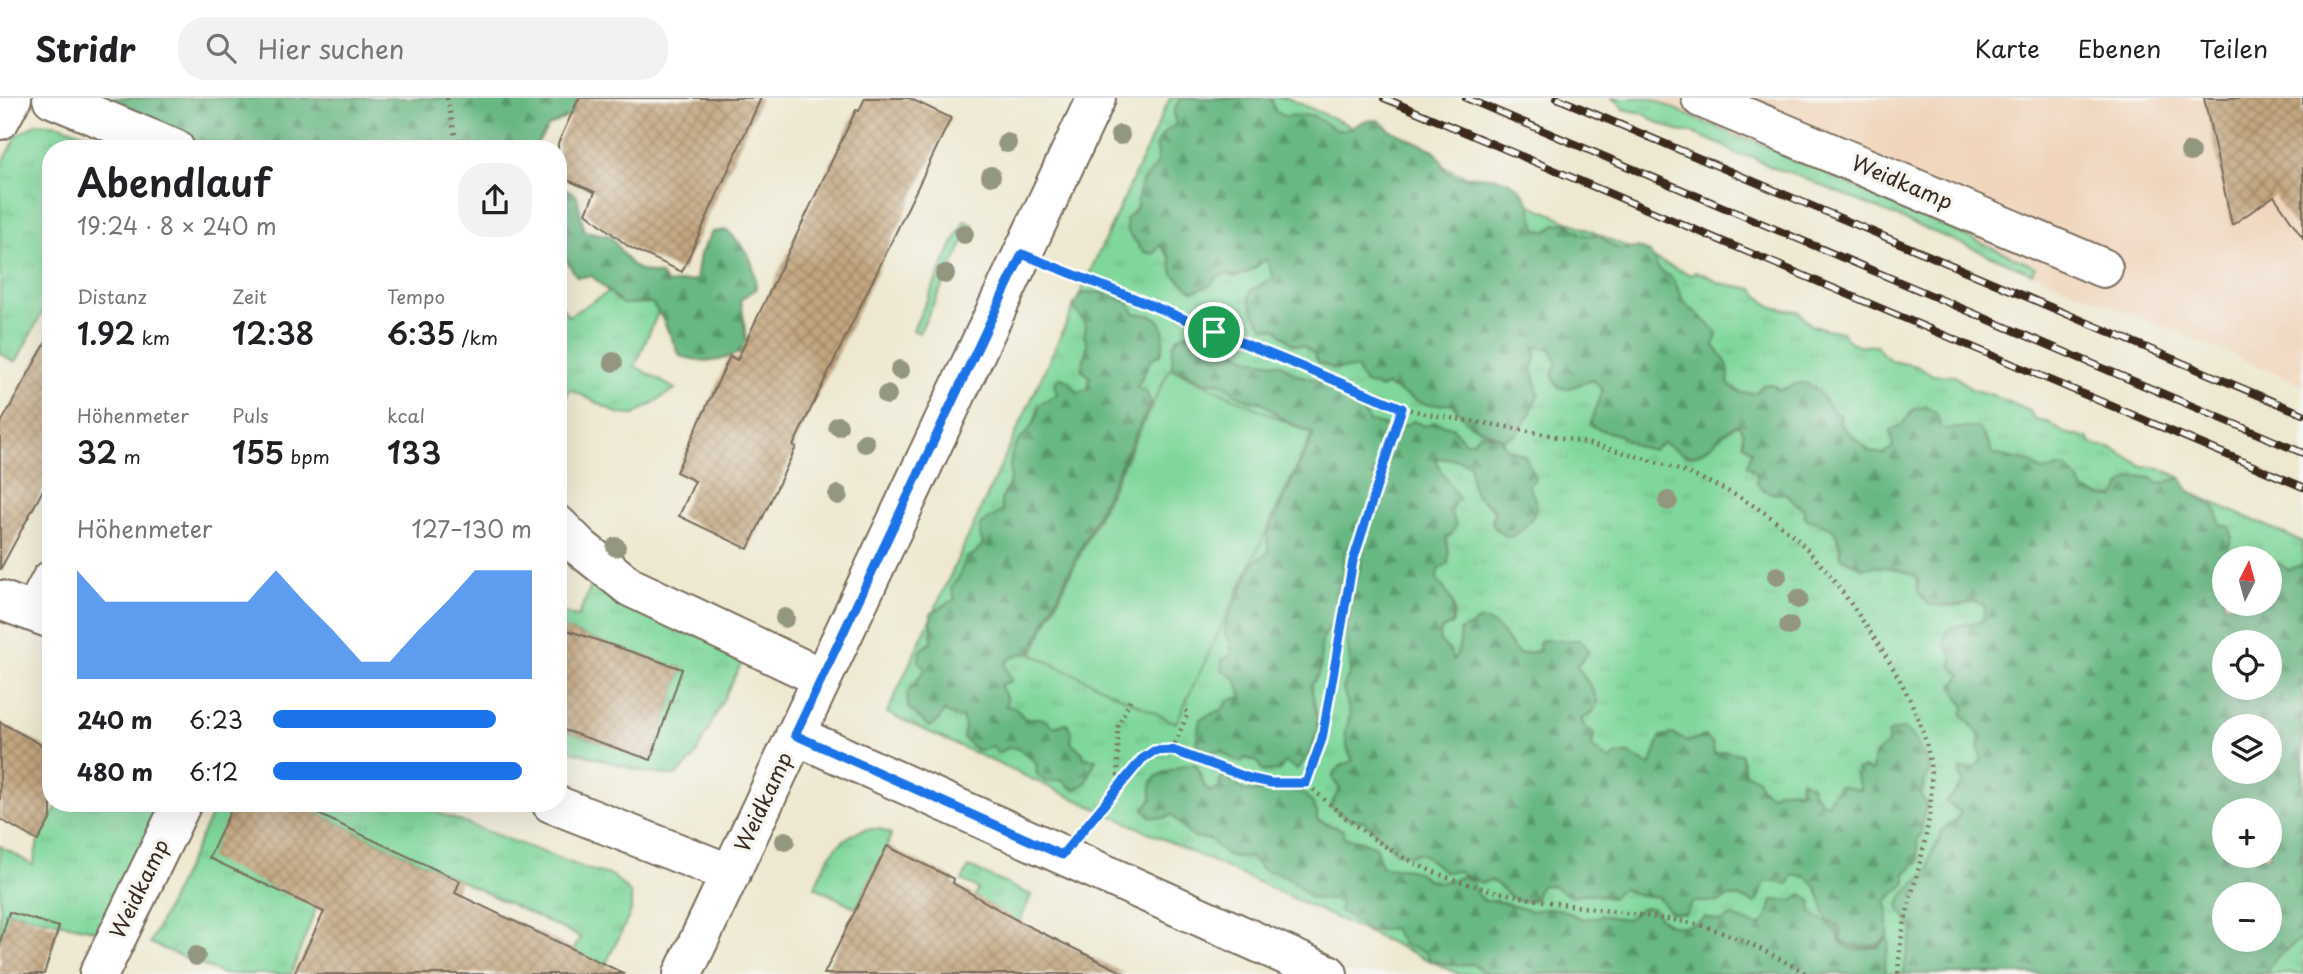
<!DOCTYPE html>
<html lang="de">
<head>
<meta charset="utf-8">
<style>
	body { margin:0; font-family:"Playpen Sans",sans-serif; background:#f2f2f2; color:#202124; height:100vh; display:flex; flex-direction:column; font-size:26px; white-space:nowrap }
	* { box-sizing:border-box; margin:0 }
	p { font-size:23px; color:#757577 }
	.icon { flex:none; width:38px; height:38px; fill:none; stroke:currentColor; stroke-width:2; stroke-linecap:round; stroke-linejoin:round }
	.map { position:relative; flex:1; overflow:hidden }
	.side { position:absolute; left:42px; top:42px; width:525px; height:672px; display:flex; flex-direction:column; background:#fff; border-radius:28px; box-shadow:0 7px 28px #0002 }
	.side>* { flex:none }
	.needle { width:46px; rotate:6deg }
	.tools { position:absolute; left:2212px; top:448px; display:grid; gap:14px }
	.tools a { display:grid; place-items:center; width:70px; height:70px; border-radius:50%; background:#fff; box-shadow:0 7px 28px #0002; font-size:35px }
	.pin { position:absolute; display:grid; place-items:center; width:60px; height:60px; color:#fff; margin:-30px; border:4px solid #fff; border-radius:50%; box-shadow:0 2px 7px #0007 }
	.round { display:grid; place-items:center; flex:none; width:74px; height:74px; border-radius:28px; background:#f2f2f2 }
	.headline { display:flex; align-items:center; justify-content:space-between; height:119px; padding:0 35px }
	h1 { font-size:38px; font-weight:600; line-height:52px }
	.stats { display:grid; grid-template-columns:repeat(3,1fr); gap:10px; height:119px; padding:7px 35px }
	.stats div { display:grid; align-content:center }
	.stats b { font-size:30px; font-weight:600 }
	.stats small { font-size:19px; font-weight:400 }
	.stats p { font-size:19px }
	.chart { height:196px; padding:14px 35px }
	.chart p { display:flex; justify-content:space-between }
	.chart svg { width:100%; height:126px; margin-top:7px; fill:#1a73e8; opacity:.7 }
	ul { padding:0 35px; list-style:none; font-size:23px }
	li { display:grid; grid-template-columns:112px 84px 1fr; align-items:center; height:52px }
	li i { height:18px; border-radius:9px; background:#1a73e8 }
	header { display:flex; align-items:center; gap:42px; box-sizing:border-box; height:98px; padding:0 35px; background:#fff; border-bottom:2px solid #e0e0e0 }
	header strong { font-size:33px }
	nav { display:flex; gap:38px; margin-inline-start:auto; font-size:24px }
	.search { width:490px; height:63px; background:#f2f2f2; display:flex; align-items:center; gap:18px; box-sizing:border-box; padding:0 24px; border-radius:28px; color:#757577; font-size:26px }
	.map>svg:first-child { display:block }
</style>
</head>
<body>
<header>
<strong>Stridr</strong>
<div class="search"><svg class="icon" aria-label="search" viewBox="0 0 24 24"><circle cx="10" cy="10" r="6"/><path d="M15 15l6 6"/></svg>Hier suchen</div>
<nav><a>Karte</a><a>Ebenen</a><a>Teilen</a></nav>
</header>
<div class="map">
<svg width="2303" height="876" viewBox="0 0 2303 876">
	<defs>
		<pattern id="grass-tufts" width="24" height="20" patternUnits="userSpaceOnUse" patternTransform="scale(1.75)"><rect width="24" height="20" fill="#7fd79b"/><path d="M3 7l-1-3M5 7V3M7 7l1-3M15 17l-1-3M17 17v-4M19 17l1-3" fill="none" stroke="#6fb985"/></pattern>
		<pattern id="forest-firs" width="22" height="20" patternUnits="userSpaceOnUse" patternTransform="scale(1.75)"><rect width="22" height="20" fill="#67b883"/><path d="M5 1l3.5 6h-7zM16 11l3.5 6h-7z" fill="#56966b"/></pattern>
		<pattern id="building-cross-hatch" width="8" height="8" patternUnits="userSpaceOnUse" patternTransform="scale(1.75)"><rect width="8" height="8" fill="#c3a67f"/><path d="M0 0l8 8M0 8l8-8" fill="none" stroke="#a08767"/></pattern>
	</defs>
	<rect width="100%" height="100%" fill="#f6f6f2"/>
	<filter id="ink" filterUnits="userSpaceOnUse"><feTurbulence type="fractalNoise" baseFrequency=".0143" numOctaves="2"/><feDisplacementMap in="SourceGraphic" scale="14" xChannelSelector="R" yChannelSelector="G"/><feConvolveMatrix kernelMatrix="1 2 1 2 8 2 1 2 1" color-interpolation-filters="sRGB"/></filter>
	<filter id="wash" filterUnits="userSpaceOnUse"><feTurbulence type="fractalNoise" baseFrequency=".00686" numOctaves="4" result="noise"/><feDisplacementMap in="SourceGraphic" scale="28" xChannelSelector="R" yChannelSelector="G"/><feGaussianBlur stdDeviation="1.57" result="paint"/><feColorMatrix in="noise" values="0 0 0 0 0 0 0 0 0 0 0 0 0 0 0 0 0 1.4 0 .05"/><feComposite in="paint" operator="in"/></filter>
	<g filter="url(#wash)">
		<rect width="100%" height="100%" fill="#ede8cf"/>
		<path fill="#f0d5bc" d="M1610,0H2303V286L2032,175Z"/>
		<path fill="url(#grass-tufts)" stroke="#5d805c" stroke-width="2" fill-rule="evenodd" d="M1170,0H1287L1691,177L1695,174L1706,177L1719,185L1753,191C1771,212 1771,210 1798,213L1812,228L1842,234C1853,250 1859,247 1877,248L1883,256L1892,263L1916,268L1933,277L1955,278L1971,291L1992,297L2030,313L2035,322L2048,324L2064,335L2088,340L2091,346L2113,351L2143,368L2160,370L2181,380L2166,384L2303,444V876H1459L887,615ZM2224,460H2270V506H2224ZM2224,544H2270V590H2224ZM2224,628H2270V674H2224ZM2224,712H2270V758H2224ZM2224,796H2270V842H2224Z
			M1610,0H1650L1712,28L1715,27L1718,30L1740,40L1755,43L1799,65L1827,73L1828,77L2036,169L2032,175L1789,74L1773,70L1752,59L1737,57L1724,48L1693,35L1677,33L1652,22L1646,16L1624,11L1617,3Z
			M37,25L60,27L127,51H51V198L16,264L0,256V70L17,38Z
			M964,123L973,126L919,235L913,232Z
			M619,188L662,205L635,268L675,291L634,317L619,316L570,291L561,308L558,306V203L568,218Z
			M592,486L746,556L694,660L676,678L648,675L558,649V630L651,661L682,571L558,529V513L578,519Z
			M59,705H161L98,833L10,814L0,844V748L33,767L38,743Z
			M217,705H234L316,810L291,876H223L150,845Z
			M295,705H412L587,771L613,778L631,796V814L601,876H563L580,839Z
			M869,731H880L891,736L887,748L856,810L815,789C825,762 839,736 869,731Z
			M969,769L1031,797L1020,824L954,837L978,791L962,782Z"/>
		<path fill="url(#forest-firs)" stroke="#517150" stroke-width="2" fill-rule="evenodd" d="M80,0H579L571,17L549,28L533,51H167Z
			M1182,0H1271L1275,13L1284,18L1312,17L1336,32L1351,30L1364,23L1378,22L1390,32L1434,52L1441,62L1445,72L1457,80C1484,77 1518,75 1530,107C1533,116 1532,124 1538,133H1548L1556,126L1568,125C1578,136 1584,139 1600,137C1624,164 1631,142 1648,154C1655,159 1655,167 1660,172C1664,176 1670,177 1673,182C1679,189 1679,199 1686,206C1697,217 1709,223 1717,236L1714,248C1726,263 1731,267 1728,286L1742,295H1755L1763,287L1772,286L1779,292C1787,291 1792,286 1800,285C1815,284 1822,298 1828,308C1831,313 1837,316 1841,318L1839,325L1869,353L1883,356L1893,349L1890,332L1902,327L1913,312L1926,309L1937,316L1941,331L1977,329L1989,345L1992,356L2030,364L2042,373L2065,369L2078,381L2083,392L2100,398L2115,399L2122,386L2135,378L2151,380L2159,386L2181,380L2189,392L2215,409L2221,427L2230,429L2232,439L2228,451L2238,458L2247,452L2257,460H2224V506H2270V469L2278,465L2289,472L2303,466L2302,840L2278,858L2267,872L2269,876H1904C1904,861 1910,846 1913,831L1899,810C1901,791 1916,788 1927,775C1932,768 1928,766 1930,759C1933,749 1941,746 1941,733L1956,722L1961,714L1946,704L1964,685L1959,677L1961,671L1975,670L1982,662L1978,649L1981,638L1962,616L1965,610L1953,588L1961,577L1952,569V556L1945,548V537L1952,529L1983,523L1985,507L1972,503C1957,510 1945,508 1928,506L1918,493L1917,479C1901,470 1880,467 1862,470L1841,459C1840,453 1839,442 1836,436C1831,426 1814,425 1805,420L1803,410L1797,407L1785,395C1773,397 1765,394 1756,385L1757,376L1747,367L1752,353L1743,345V334L1738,326C1720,333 1704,364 1684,356C1677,354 1670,348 1663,345L1653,352L1636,348L1619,337L1598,331L1590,326L1603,292L1593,282L1566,291L1557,288L1552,276L1557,266L1551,251L1535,249L1536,261L1532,271L1539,295L1530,316L1516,337L1503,341C1476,326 1474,337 1453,306L1429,307L1419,304L1386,287L1381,290L1364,285L1356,270L1335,271L1319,265L1313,255L1303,248L1292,246L1277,231L1264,229C1255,217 1248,209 1250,193L1274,180L1266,161L1249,174L1236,179L1227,176L1218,178L1209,188L1193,193L1173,176L1170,159L1160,147L1154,156L1144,154L1127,133L1126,121L1136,111L1141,85L1156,68L1158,57L1156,47L1163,36L1176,26C1172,15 1174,9 1182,0ZM2270,544V590H2224V544ZM2270,628V674H2224V628ZM2270,712V758H2224V712ZM2270,796V842H2224V796Z
			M558,85L577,98L584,133L610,138C629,162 627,173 661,177L667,186L696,182L700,156L712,134L727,132C749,154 754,160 756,191L741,201C743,219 747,235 745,252C717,265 709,266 680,258L662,220L652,205L622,206L592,178L577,179L564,159L561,141L558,140Z
			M1093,194L1103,195L1130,205L1134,215C1139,216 1146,216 1152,218C1167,223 1164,244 1161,256L1152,260L1137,289L1147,295L1151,304L1030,556C1019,555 1012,557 1005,566L1011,583L1000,587L1007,601L1006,608L1016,610L1025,621C1037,619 1045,619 1054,629L1067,625L1072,635L1071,644L1082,654L1084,660L1096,661L1086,685L1075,692L1061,682L1046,684L1037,677L1036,664C1021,654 1018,643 998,655L992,648L985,652H976L963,640L965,629L962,619L957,620L944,613L938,623L929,629L908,609L907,596L925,571L919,563L920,553L932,543L931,515L955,501L951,490L958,481L966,460L974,456L983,446L980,437L981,426L1003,413C998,398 1003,401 1008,388C1013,378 1008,366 1012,355C1020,335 1037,333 1038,308L1057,296L1055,286L1058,279L1069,283L1077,294L1088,291L1090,279L1082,272C1082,258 1092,249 1084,238L1086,227L1073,208L1081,196Z
			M1187,235L1196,236L1202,243L1226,245L1241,257L1254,262L1281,266L1295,276L1329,285L1331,291L1350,297V302L1366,317L1369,324C1388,326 1395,336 1413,323L1425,328L1434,324L1452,329L1465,344H1472L1480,335C1492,338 1500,336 1505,349L1525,358L1536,381L1528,387C1531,393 1536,400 1536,408C1536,416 1531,421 1526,427C1514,442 1505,443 1492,426L1494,412C1489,406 1486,405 1480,401C1470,394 1471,378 1470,366L1455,361L1435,360C1440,375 1451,387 1459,401L1454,405L1450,413L1456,427L1452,436L1446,440L1449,454L1448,466L1438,472L1437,481C1449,498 1458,504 1452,526L1441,532L1439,542L1450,553L1453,562C1460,553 1461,544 1459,533L1471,528L1478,522C1505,526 1501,540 1519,556L1540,553L1539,544L1543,542H1580L1589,554L1577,567C1585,586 1615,606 1581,621L1585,630L1594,636L1592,649L1610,663L1616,657L1630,656L1650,668L1661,638L1673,636L1688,644L1705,638L1713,646L1714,656L1726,653L1741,656L1745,675L1757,680L1761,690L1770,697L1780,692H1800L1801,682L1812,688L1813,695L1826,706L1839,688L1861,692L1856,679V672L1863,670L1872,673C1873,659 1875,654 1888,646V636L1893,632L1904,631L1915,641L1930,671L1920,696L1927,707L1921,726L1922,735L1917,741L1918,764L1905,775L1906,785L1885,804L1888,811V837L1878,847L1855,849L1841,843C1841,833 1838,826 1827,822C1821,805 1818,773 1793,778L1788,786L1766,783C1761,791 1762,797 1755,805L1738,799H1727L1720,804H1693L1685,816L1671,815L1658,799L1639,797L1622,791L1611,800L1586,795L1571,799L1553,788L1542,787L1537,794L1536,801C1509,809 1510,792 1490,782L1481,786L1458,773L1445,774L1424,757L1417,755L1410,757L1396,754L1364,723L1346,720L1330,708L1340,691L1334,683L1333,676L1342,667L1353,663L1348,652L1345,635L1350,617L1343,590L1351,571L1346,532L1351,508V494L1359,474L1363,451L1354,441L1344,454L1343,479L1335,495L1341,514C1336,523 1324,534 1322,544C1318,565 1327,569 1311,587C1315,616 1325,631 1307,658C1303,663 1303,667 1297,671L1285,664L1279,673H1262L1258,664L1245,660L1241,664L1231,660L1222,654L1203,652L1196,644L1200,621L1223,611L1229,602L1242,599L1236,581L1222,572V562L1232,556L1231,545L1225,535L1226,525L1254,464L1269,454L1267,444L1268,435L1314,336L1281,320L1263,305L1250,302L1237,297L1223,285L1202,283L1172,268C1173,251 1169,242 1187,235Z
			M1187,666H1195C1203,675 1200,687 1210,694L1219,689L1220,682L1224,678L1236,685L1245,694L1289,690L1303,695L1311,703L1317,714V722L1343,732L1345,740L1359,742L1376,749L1381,768C1391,771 1400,769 1409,771C1418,773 1422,778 1429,782C1441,787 1451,782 1463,778L1472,783L1477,796L1485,803H1496L1532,813L1553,810L1565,813L1582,821L1602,818L1627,821L1642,810H1652C1656,814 1660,821 1665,824C1677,832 1694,828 1705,819L1721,824L1731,818L1758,828C1768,823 1770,812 1772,802L1793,803L1802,796L1812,804L1811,815C1824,824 1838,827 1840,844L1853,852L1879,849L1887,839C1892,857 1881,859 1885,876H1487L1472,866L1450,867L1430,862L1426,854L1403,847L1393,830C1384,831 1376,834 1366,833L1358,824L1339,813L1340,803L1311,800L1292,782L1274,774L1264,773L1250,759C1230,761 1222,756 1210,741C1188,742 1186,732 1172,717L1164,720L1151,719L1144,710L1152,701C1145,673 1168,675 1187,666Z"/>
		<path fill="#7fd79b" stroke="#5d805c" stroke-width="2" d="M1170,270L1312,336L1176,625L1032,556Z"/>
		<g id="blocks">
			<path fill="url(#building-cross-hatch)" d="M579,0H761L682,174L629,149L586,115L595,94L558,78V45Z
				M865,0H909L951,20L793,348L796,349L748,451L679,418L695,383L676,374L730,258L737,262L856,12L859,13Z
				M2204,0H2303V140L2274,98L2232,127Z
				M51,235V377L0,472V327Z
				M558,529L682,571L651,662L558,630Z
				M0,624L51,652V720L38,743L0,721Z
				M234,705H295L460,783L455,795L625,876H294L324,814L209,760Z
				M887,748L954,781L953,785L1020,824L1126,876H824Z
				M9,814L59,829L44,876H0V844Z"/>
		</g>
	</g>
	<g filter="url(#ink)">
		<use href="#blocks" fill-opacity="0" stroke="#796c5c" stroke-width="2"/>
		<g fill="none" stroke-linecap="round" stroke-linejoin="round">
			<defs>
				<path id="minor" d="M52,0L175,51
					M1701,0L2103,170
					M0,22L12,0
					M558,427L581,450L630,489L822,580
					M0,502L51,521
					M34,514L51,482
					M795,637L1328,876
					M551,705L731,776
					M99,876L182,705
					M683,876L1096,0"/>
			</defs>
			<use href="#minor" stroke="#796c5c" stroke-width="42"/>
			<path stroke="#796c5c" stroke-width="4.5" stroke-dasharray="2 5" stroke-linecap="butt" d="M447,0L458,51
				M1066,173C1147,205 1226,239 1307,271C1338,284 1369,299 1401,309C1437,320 1476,323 1513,330C1605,348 1718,371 1789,434C1821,462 1845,497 1869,532C1897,574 1928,625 1931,676C1934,729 1914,781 1903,832C1900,846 1899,861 1898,876
				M1402,309L1353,463L1322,641L1306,685C1345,721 1389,757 1439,776C1516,806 1614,811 1697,826C1736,838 1771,855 1807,876
				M1172,652L1188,615L1183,609
				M1118,691C1128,679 1139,657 1155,653C1180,647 1223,672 1248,680C1267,685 1286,685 1306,685
				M1095,719L1118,691V629L1130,602"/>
			<use href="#minor" stroke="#fff" stroke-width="38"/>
			<defs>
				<path id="rail" d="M1384,0L2303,389
					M1466,0L2303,355
					M1557,0L2303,316"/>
			</defs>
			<use href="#rail" stroke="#3b2a1e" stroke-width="8"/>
			<use href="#rail" stroke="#f6f6f2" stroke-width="5" stroke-dasharray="16" stroke-linecap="butt"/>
		</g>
		<g fill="#94977f">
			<circle cx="1120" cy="37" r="10"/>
			<circle cx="1007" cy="45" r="10"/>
			<circle cx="2190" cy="54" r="10"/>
			<circle cx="991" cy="78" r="10"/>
			<circle cx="964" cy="136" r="10"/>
			<circle cx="945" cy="176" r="10"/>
			<circle cx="613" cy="264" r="10"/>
			<circle cx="900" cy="272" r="10"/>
			<circle cx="887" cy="297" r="10"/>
			<circle cx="838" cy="328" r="10"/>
			<circle cx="865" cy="345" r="10"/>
			<circle cx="838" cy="397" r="10"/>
			<circle cx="1668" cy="403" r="10"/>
			<circle cx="616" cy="449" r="10"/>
			<circle cx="1777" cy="478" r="10"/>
			<circle cx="1798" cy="501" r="10"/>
			<circle cx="785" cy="520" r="10"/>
			<circle cx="1789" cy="528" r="10"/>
			<circle cx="785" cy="743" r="10"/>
			<circle cx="196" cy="858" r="10"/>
		</g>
	</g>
	<g fill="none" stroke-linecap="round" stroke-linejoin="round" filter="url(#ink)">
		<defs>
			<path id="route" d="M1022,156L1131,199L1402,310L1353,463L1322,641L1306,685H1271L1249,680L1172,652L1154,653L1142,661L1062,757L795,637Z"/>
		</defs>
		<use href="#route" stroke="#fff" stroke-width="14"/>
		<use href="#route" stroke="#1a73e8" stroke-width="9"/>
	</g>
	<g text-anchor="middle" stroke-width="7" stroke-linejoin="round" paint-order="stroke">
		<g font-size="21" fill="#3b2a1e" stroke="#f6f6f2">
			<text transform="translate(1902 85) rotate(23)" y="7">Weidkamp</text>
			<text transform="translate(764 704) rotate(-65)" y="7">Weidkamp</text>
			<text transform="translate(140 791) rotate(-64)" y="7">Weidkamp</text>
		</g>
	</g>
</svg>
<div class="tools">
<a><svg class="needle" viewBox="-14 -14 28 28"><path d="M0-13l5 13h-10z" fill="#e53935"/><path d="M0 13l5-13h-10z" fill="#757577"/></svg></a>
<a><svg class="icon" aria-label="locate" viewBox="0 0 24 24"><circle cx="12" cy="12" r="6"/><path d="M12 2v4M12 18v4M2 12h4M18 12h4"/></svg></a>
<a><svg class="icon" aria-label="layers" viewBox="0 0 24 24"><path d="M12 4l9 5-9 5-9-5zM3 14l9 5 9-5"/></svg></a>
<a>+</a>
<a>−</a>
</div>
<div class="pin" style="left:1214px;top:234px;background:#1e9e55"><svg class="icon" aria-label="arrive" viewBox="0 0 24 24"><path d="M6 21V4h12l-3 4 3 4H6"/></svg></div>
<section class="side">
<div class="headline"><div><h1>Abendlauf</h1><p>19:24 · 8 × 240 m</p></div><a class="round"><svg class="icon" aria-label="share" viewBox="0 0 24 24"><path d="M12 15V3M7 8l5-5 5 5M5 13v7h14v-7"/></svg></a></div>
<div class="stats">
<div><p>Distanz</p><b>1.92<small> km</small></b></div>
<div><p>Zeit</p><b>12:38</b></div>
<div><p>Tempo</p><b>6:35<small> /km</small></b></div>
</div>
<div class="stats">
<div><p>Höhenmeter</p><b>32<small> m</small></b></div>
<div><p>Puls</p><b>155<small> bpm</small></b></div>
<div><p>kcal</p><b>133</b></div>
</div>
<div class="chart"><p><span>Höhenmeter</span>127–130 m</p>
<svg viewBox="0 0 160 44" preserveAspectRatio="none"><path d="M0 44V6L10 17L20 17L30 17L40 17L50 17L60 17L70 6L80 17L90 27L100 38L110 38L120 27L130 17L140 6L150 6L160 6V44z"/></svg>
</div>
<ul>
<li><b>240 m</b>6:23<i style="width:86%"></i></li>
<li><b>480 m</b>6:12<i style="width:96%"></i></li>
</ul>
</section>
</div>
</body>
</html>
